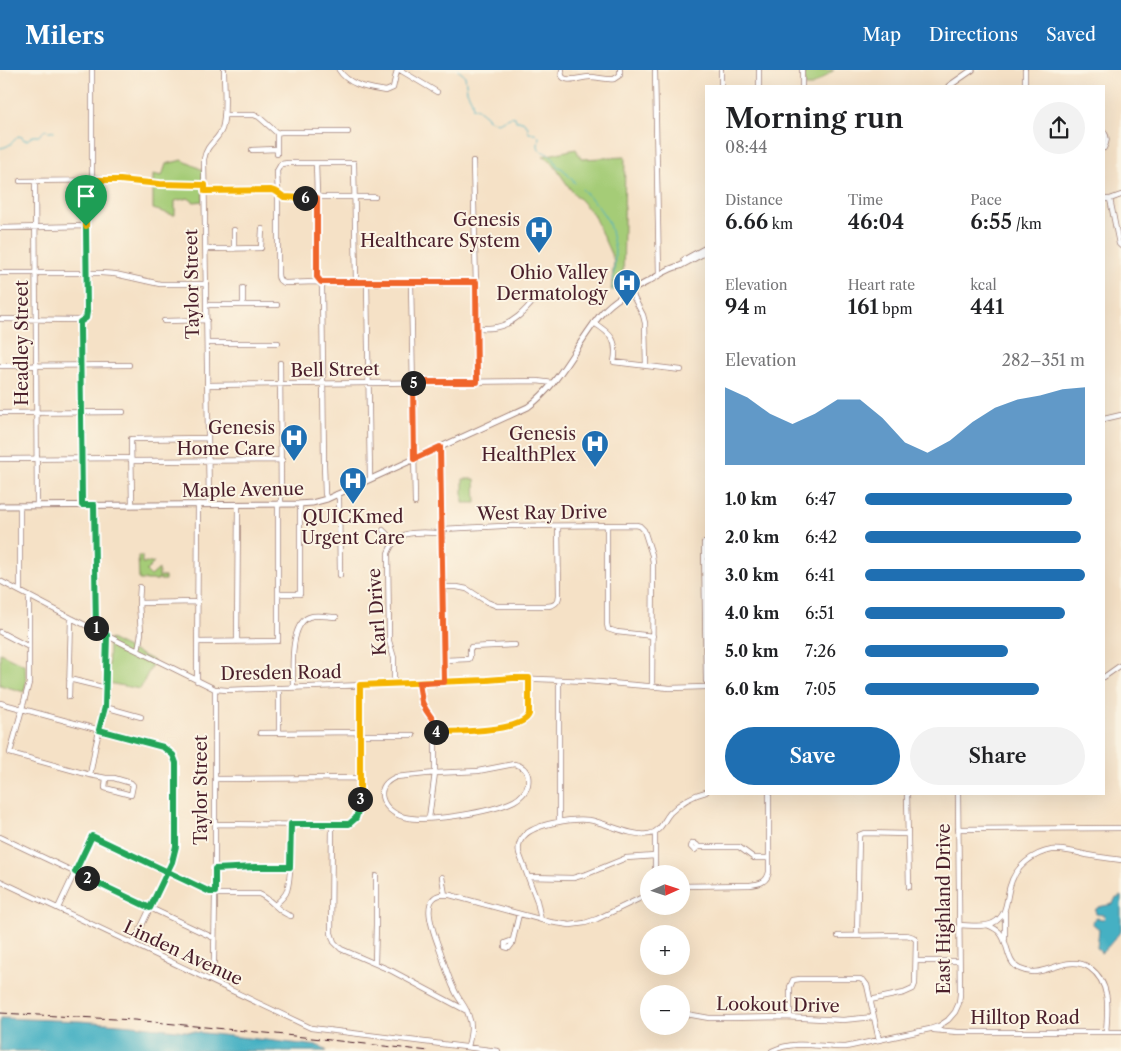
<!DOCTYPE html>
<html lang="en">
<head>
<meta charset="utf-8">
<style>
	body { margin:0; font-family:"Libre Caslon Text",serif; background:#f2f2f2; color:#202124; height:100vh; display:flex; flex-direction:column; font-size:19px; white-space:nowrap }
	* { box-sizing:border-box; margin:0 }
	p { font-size:16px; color:#757577 }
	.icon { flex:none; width:28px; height:28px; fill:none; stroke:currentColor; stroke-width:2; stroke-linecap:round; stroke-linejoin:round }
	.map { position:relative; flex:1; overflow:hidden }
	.side { position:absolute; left:705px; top:15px; width:400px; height:710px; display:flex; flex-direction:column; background:#fff; border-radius:0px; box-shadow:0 5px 20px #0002 }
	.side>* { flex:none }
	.needle { width:32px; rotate:87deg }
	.tools { position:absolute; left:640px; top:795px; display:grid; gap:10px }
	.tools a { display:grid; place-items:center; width:50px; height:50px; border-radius:50%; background:#fff; box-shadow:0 5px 20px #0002; font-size:25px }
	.pin { position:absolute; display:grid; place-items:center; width:42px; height:42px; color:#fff; margin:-51px -21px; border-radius:50% 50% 50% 0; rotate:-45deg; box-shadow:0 0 5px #0007 }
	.pin .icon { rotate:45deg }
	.km { position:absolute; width:25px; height:25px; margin:-12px; border-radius:50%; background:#222; color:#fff; font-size:14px; line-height:25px; text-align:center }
	.round { display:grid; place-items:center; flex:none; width:52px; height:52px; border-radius:26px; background:#f2f2f2 }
	.headline { display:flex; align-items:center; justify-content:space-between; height:85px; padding:0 20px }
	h1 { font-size:28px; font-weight:600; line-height:38px }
	.metrics { display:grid; grid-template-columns:repeat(3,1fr); gap:8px; height:85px; padding:5px 20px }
	.metrics div { display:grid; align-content:center }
	.metrics b { font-size:21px; font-weight:600 }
	.metrics small { font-size:14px; font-weight:400 }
	.metrics p { font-size:14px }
	.chart { height:140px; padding:10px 20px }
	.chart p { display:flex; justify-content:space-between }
	.chart svg { width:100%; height:90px; margin-top:5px; fill:#1f6fb2; opacity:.7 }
	.primary-button { display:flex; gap:10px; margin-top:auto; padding:10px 20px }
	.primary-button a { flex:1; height:58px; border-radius:30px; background:#1f6fb2; color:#fff; font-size:20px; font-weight:600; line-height:58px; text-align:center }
	.primary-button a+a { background:#f2f2f2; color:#202124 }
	ul { padding:0 20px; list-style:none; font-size:16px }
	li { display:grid; grid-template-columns:80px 60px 1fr; align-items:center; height:38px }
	li i { height:12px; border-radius:6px; background:#1f6fb2 }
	header { display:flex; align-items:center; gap:30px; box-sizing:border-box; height:70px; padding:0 25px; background:#1f6fb2; color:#fff }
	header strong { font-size:24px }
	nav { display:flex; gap:28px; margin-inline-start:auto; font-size:18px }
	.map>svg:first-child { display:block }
</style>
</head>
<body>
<header>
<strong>Milers</strong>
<nav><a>Map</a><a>Directions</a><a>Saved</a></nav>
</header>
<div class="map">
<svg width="1121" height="981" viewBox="0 0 1121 981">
	<rect width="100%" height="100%" fill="#fcf5e5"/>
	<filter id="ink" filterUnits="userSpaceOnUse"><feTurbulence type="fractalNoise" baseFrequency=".02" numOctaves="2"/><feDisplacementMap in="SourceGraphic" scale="10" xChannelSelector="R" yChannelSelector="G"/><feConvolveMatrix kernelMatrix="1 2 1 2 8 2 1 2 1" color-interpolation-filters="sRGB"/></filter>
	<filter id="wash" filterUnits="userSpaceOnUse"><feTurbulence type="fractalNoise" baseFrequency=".0096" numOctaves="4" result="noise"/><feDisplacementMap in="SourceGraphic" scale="20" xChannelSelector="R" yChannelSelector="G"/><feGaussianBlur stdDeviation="1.12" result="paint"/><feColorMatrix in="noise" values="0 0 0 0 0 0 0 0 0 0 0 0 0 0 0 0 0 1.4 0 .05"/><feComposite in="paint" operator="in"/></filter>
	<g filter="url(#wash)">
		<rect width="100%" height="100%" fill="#f5e1c6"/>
		<path fill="#a5cc77" stroke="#787651" d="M804,0H834L812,16H805Z
			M576,79L581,89L625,87L623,219L611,220L614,191L593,144L571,120L551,91L543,86Z
			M182,90L203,100V131L194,132L188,128L175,131V145H173L153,139V104L162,106L166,94Z
			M463,409H475L476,433H463Z
			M138,486H142V493H154L146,501L151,506L159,499V506L165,507V510H160V508H158V510H139Z
			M110,569L154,591L140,619L108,613L109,570Z
			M0,583L25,595L26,613L24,622L0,615Z"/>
		<path fill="#45b0c3" stroke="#486877" d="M1121,826V861C1116,867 1107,879 1101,883L1097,878L1099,859L1093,854L1092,851L1097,848L1103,849L1105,847L1103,845L1096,844L1095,840L1098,837L1113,834L1115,829Z
			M0,948L79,951L132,955L319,976L327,981H0Z"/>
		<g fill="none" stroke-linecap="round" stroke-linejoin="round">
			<path stroke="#45b0c3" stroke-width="1" d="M458,0L465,6L467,21L472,31L473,38H476L487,47V49L498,53C504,51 509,45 515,47L516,51H523L528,57L527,60L529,63H535L539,67L538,75L539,80C548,84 554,86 557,96L563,99L575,113
				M0,78C9,77 12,73 18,66L22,67L24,70H27L33,66H39L45,60L54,62
				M582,119L598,136L608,151L611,161L615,180L613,220"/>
		</g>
	</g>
	<g filter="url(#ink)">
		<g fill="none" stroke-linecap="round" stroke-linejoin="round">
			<defs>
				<path id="minor" d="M92,0V110
					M339,0C349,16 369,18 386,21L393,18L397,0
					M400,0L437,22
					M562,0C558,16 582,7 590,7C598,7 606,10 614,9L620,5V0
					M655,0L659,205
					M721,0V16
					M759,0V16
					M802,0V16
					M1025,0V16
					M224,45H254L259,47L277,63L281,62H348
					M1104,62C1108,68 1107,72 1104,78
					M277,63V84
					M252,80L277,79
					M473,91L476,216L477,312
					M316,93L317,125V207L321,212L322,218L324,394L325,424L327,429
					M20,111L120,110L160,114L205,115
					M35,111L37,435
					M205,121L264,120L277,122
					M278,124L281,126L286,127H375
					M1104,129H1110L1121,125
					M1110,129L1119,174L1121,176
					M0,158L86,156
					M206,179L261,178L262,159
					M234,179V160
					M0,203H101L115,204L160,214H206
					M356,212L354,93H288L281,94L277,101L278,124V204C278,209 280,212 285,213L316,212L336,213L476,212
					M367,212L370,409
					M411,212L415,433
					M243,218V235
					M632,220L634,228L643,245L645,253L646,296
					M207,235H277
					M0,249L78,250L80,252
					M164,251L207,250
					M594,253C612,264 618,271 614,292L681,300
					M477,258C483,258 490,259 497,257C513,254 525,241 535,229
					M207,273H278
					M280,293L281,434
					M0,296L129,295
					M208,315L537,311L553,313
					M0,343L123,342
					M1104,349L1121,345
					M440,377L445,612
					M0,389L131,388
					M131,391L282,390
					M337,424L339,429L340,505
					M209,434L204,89C207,73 217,72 222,59C227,45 224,16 224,0
					M82,435L80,257V252L86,247L87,242L85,110
					M94,435L96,560
					M132,435L131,369L208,368
					M20,436V521
					M607,455V554L608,559L617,562L653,566
					M442,459L503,456L636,455L640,456L644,460L652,485L653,494L652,617
					M383,460L394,471
					M704,473L706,611
					M0,511L71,548L215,619L227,620L476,611L513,608L587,611L670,618L706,617
					M443,517H457L467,519L487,532L497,536H547C554,536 559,532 559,525L558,456
					M278,524H300V434
					M29,526V613L10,683L90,705L106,708L105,718L131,725L133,715L131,713L114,708H106
					M139,533L198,532
					M0,562L29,577
					M198,572L278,571V434
					M237,572L238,434
					M138,581L141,563L139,533L140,517
					M444,590L469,589C472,585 468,581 471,577L515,575
					M1104,607L1121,595
					M69,609L106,618
					M559,610V751
					M197,611L198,434
					M419,613C420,621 420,629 423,637C428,646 435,651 435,662C465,662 498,663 526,650L528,648L529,644V608
					M394,614V588L389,571V564L388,483C398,457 419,463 442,463
					M293,617C293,600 289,555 309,547C317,544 328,547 336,547
					M279,618V663
					M69,627L71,548
					M0,633L163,677C173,683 176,689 176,700V771L172,792L133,874
					M105,637L141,647
					M260,663L361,662
					M361,665H413
					M514,694C524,696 530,703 528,714C527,721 520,728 514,731C492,742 428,753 404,747C383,742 371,717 396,707L435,703L478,701Z
					M90,705L95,678L105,637L107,565
					M215,709L360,708
					M907,724L909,817
					M429,748L435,703V662
					M215,754L339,755C357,754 358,746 360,730V615
					M332,754L331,863L334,872L341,879L392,901L467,941
					M958,759L1121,758
					M0,767L214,868
					M698,777L695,780L693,779L691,777L692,774L694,773L697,775L698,777H739L754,788H769
					M215,799L290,797
					M655,804V762
					M442,807L445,825
					M528,807L573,808L587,804L626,788L655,786
					M0,811L311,958L498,981
					M681,816L750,815C760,814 767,812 769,802V724
					M215,824H259C272,829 278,843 291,846
					M275,835C279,831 283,828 286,823C292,811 291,769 291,754
					M58,838L92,766L204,819L210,822H215
					M541,850L537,831L519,783C518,777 519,771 524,766C534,754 574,748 589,750C607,753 632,767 649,764C661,762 663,751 670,743C680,733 693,725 706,722
					M959,855C969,855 984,858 993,853C1008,846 1006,829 1010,816C1015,797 1033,783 1052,780C1064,779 1075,782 1087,785C1098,787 1109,788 1121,790
					M987,855C992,857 997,859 1000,863C1009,873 1006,893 1020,899C1035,906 1046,899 1061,895C1071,892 1081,892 1090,898C1111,913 1108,939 1106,962
					M857,865L859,765L864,763L907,764
					M838,866L907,865L913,867L916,870L915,914L913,919L904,923L870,930
					M1005,869V842
					M513,870L505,873V877L509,878L512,874L519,844
					M916,891H959
					M375,893L376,855V806
					M212,911L214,889L215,824V619
					M681,943L709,948H729L784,947L843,950L874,947
					M790,947V917L793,910L800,909H860L864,911L867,915L879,970
					M934,960L958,962H1121
					M468,977C470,967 473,957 469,947C467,938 460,931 456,923C449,910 445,896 441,883C435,866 414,820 450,825L550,852L570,855L585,853L597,849L649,824
					M772,981C797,969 820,978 846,977L930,959L939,956L948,950L955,942L959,933L960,924L958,724"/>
				<path id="major" d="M949,16L972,0
					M684,190L706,178
					M0,436L298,434L312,433L327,429L528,337C561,313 576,274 602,243C614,229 632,220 649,211C658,206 670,197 680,196L706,182"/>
			</defs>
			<use href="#minor" stroke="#a08078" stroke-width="6"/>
			<use href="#major" stroke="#a08078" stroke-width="7"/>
			<use href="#minor" stroke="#fff" stroke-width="4.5"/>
			<use href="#major" stroke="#fff" stroke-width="5"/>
			<path stroke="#4a1f2b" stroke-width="1" stroke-dasharray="8 4" stroke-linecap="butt" d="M0,943L134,950L276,964L429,981"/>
		</g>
	</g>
	<g fill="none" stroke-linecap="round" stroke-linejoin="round" filter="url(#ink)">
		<defs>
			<path id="split-1" d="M86,156L87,242L86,248L80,252V258L82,431V435H94L96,558"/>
			<path id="split-2" d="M87,808L150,838L172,792L176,776V693L173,685L163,677L99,660L105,637L107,565L96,560V558"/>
			<path id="split-3" d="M87,808L75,802L92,766L210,822H215V799L255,797H290L291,754H349L356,748L358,741L360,729"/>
			<path id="split-4" d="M360,729V615L487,610L513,608H529V644C524,662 453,662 436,662"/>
			<path id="split-5" d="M413,313L414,389L440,377L444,612L419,613L422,632L426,640L433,650L436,662"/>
			<path id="split-6" d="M305,128H317V207L321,212H476L477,312H413V313"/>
			<path id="split-7" d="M86,156V110H120L160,114L205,115V121L271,120L277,122L284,127L305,128"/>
		</defs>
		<use href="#split-1" stroke="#fff" stroke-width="10"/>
		<use href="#split-2" stroke="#fff" stroke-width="10"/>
		<use href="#split-3" stroke="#fff" stroke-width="10"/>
		<use href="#split-4" stroke="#fff" stroke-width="10"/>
		<use href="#split-5" stroke="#fff" stroke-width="10"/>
		<use href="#split-6" stroke="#fff" stroke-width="10"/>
		<use href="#split-7" stroke="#fff" stroke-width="10"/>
		<use href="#split-1" stroke="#22a559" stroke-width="6"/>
		<use href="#split-2" stroke="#22a559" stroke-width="6"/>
		<use href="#split-3" stroke="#22a559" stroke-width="6"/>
		<use href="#split-4" stroke="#f5b400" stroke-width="6"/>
		<use href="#split-5" stroke="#f0652b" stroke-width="6"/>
		<use href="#split-6" stroke="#f0652b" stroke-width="6"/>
		<use href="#split-7" stroke="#f5b400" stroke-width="6"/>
	</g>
	<defs>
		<symbol id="hospital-pin" viewBox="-11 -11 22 30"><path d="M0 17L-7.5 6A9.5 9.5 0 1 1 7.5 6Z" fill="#1f6fb2" stroke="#fcf5e5"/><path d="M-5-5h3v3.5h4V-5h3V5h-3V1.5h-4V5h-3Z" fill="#fff"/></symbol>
	</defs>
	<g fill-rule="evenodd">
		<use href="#hospital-pin" x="523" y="144" width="32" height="43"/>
		<use href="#hospital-pin" x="611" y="197" width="32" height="43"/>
		<use href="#hospital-pin" x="278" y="352" width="32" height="43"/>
		<use href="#hospital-pin" x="579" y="358" width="32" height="43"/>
		<use href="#hospital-pin" x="337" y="395" width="32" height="43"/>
	</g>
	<g text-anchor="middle" stroke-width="4" stroke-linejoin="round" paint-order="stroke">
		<g font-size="18" fill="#4a1f2b" stroke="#fcf5e5" text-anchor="end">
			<text x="520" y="156">Genesis<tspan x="520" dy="21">Healthcare System</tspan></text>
			<text x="608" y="209">Ohio Valley<tspan x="608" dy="21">Dermatology</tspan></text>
			<text x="275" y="364">Genesis<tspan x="275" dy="21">Home Care</tspan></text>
			<text x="576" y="370">Genesis<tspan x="576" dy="21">HealthPlex</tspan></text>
			<text x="353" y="453" text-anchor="middle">QUICKmed<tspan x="353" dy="21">Urgent Care</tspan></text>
		</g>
		<g font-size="18" fill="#4a1f2b" stroke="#fcf5e5">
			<text transform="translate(192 214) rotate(-91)" y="6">Taylor Street</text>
			<text transform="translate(22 273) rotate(-90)" y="6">Headley Street</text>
			<text transform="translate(335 300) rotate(-1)" y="6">Bell Street</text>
			<text transform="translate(243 420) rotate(-1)" y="6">Maple Avenue</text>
			<text transform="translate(542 443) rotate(-1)" y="6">West Ray Drive</text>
			<text transform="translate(377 542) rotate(-94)" y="6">Karl Drive</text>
			<text transform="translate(281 603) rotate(-1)" y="6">Dresden Road</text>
			<text transform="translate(201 720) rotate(-90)" y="6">Taylor Street</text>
			<text transform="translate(944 839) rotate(-90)" y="6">East Highland Drive</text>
			<text transform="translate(183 883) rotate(25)" y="6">Linden Avenue</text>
			<text transform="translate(778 935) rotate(1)" y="6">Lookout Drive</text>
			<text x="1025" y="954">Hilltop Road</text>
		</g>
	</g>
</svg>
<div class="tools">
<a><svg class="needle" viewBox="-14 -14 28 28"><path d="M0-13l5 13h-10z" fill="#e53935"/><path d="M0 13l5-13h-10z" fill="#757577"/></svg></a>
<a>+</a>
<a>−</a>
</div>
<div class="pin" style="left:86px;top:156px;background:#1e9e55"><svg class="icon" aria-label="arrive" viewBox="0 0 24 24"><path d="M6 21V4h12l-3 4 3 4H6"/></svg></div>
<b class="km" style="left:96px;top:558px">1</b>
<b class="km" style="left:87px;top:808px">2</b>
<b class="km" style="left:360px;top:729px">3</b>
<b class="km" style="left:436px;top:662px">4</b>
<b class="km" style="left:413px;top:313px">5</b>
<b class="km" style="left:305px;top:128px">6</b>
<section class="side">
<div class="headline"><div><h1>Morning run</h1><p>08:44</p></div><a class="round"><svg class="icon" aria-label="share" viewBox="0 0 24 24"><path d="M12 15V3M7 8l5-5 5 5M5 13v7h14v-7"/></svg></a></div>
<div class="metrics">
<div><p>Distance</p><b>6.66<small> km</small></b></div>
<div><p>Time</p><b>46:04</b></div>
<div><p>Pace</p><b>6:55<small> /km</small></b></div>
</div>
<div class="metrics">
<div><p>Elevation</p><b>94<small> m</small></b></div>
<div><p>Heart rate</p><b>161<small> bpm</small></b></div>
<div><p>kcal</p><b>441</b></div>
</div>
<div class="chart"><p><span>Elevation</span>282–351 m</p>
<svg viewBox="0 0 160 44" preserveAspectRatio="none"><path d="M0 44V6L10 11L20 19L30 24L40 19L50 12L60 12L70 21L80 33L90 38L100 32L110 23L120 16L130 12L140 10L150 7L160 6V44z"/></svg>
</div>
<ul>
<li><b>1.0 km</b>6:47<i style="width:94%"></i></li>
<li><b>2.0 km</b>6:42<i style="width:98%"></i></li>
<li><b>3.0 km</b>6:41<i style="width:100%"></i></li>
<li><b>4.0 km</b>6:51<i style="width:91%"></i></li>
<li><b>5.0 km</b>7:26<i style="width:65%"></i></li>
<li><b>6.0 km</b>7:05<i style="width:79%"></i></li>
</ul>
<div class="primary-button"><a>Save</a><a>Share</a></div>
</section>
</div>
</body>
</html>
